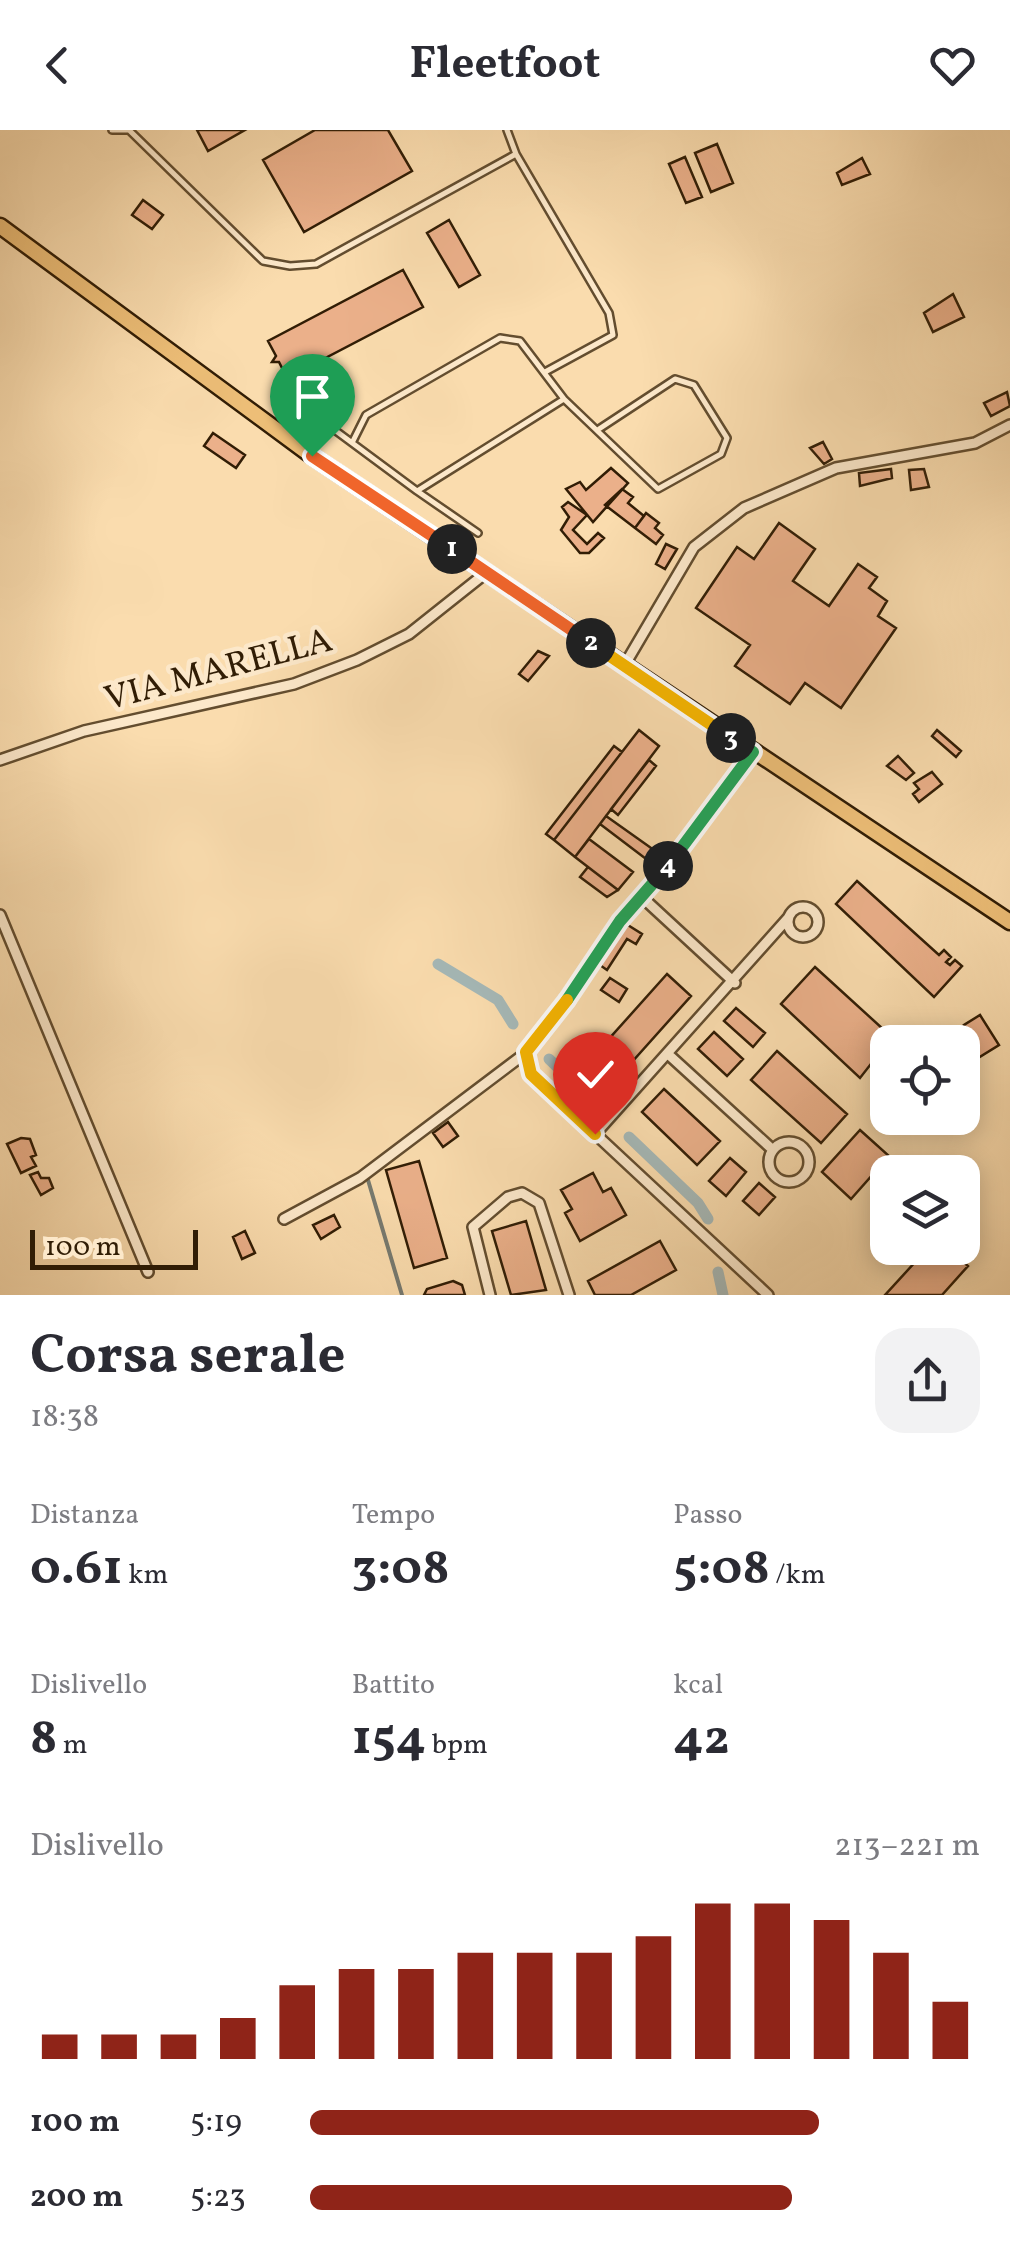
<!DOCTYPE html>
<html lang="it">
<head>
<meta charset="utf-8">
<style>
	body { margin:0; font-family:Vollkorn,serif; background:#f2f2f3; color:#2b2b33; height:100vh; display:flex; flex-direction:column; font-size:38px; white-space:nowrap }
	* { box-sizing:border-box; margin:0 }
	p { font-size:32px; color:#7c7c81 }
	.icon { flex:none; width:55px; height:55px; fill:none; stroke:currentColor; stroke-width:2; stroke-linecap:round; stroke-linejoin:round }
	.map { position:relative; height:1165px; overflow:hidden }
	.drawer { display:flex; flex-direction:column; background:#fff; flex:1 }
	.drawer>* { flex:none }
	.buttons { position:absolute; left:870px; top:895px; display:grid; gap:20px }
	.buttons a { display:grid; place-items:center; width:110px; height:110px; border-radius:20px; background:#fff; box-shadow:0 5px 25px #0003; font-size:50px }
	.scale { position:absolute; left:30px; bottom:25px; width:168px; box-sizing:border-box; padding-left:10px; border:5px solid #311d05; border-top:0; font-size:28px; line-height:35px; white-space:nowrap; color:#311d05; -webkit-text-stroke:8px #fce8ca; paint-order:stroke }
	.pin { position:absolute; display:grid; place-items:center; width:85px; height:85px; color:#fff; margin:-102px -42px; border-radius:50% 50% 50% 0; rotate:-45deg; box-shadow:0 0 10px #0007 }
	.pin .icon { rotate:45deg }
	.km { position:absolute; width:50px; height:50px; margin:-25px; border-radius:50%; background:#222; color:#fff; font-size:28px; line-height:50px; text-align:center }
	.round { display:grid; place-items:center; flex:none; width:105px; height:105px; border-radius:30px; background:#f2f2f3 }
	.headline { display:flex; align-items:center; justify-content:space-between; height:170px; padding:0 30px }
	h1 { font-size:55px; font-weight:700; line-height:75px }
	.metrics { display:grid; grid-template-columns:repeat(3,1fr); gap:15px; height:170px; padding:10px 30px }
	.metrics div { display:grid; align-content:center }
	.metrics b { font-size:50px; font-weight:700 }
	.metrics small { font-size:28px; font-weight:400 }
	.metrics p { font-size:28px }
	.chart { height:280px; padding:20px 30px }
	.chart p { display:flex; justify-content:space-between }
	.chart svg { width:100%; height:180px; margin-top:10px; stroke:#8f2418; stroke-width:6 }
	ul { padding:0 30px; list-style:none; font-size:32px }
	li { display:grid; grid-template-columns:160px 120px 1fr; align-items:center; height:75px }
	li i { height:25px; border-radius:12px; background:#8f2418 }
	header { display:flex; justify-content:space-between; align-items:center; height:130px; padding:0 30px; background:#fff; font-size:45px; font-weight:700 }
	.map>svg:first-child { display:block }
</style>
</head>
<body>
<header><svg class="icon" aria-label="back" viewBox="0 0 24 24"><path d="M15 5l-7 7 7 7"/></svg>Fleetfoot<svg class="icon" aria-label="heart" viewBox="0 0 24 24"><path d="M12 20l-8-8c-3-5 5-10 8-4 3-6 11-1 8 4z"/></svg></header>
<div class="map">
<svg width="1010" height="1165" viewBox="0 0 1010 1165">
	<rect width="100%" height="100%" fill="#fadcae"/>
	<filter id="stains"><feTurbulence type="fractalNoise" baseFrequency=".002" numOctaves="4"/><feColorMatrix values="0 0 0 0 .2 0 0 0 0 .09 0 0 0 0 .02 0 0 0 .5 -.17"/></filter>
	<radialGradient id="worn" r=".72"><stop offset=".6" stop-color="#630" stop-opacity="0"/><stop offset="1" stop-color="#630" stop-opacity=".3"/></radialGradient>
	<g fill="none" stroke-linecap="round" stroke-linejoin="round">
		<path stroke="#777a70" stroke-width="4" d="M368,1050L402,1165"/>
		<path stroke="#a5b8b7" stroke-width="11" d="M438,834L498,870L513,894
			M549,929L586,965
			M629,1007L698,1073L708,1089
			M718,1142L723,1165"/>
	</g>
	<path fill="#ebb08a" stroke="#311d05" stroke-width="2.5" d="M197,0H245L208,21Z
		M315,0H388L412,41L304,102L263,30Z
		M717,14L733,53L711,62L695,23Z
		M685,27L702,67L686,73L669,34Z
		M862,28L870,44L842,55L837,43Z
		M143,70L163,85L152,99L132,85Z
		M449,90L480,145L459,157L427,103Z
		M403,140L423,177L287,248L279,232H272L276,226L268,211Z
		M953,164L964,187L933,202L924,183Z
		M1007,262L1010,276L991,286L984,273Z
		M213,303L245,325L236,338L204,316Z
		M823,312L832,329L824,334L810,318Z
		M611,338L628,353L593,392L566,359L580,352L586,360Z
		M891,339L892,348L860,356L859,343Z
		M924,339L929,357L911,360L909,340Z
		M622,359L633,367L628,373L644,386L635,398L605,375Z
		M568,372L587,385L573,400L587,414L598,403L604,408L589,423H580L561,400L569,387L562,377Z
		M646,383L659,393L655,398L663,405L656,414L635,398Z
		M779,393L815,419L793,451L829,476L858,434L877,447L869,458L887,471L878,486L896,498L841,578L805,553L790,574L735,536L750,515L696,478L737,417L754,429Z
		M666,414L677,419L665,439L656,434Z
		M538,521L549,526L528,551L519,544Z
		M639,600L659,616L575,727L554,710Z
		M937,600L961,621L956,627L932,606Z
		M614,616L622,622L554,710L546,704Z
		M898,626L914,643L906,650L887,636Z
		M649,630L656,636L618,685L611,679Z
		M932,642L942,654L919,672L913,664L919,659L914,653Z
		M606,686L661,725L654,735L600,694Z
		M589,709L633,742L618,760L575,727Z
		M588,737L618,760L607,767L580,747Z
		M857,751L939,825L944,820L951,827L946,832L950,835L955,830L962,836L934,867L836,774Z
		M623,792L642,804L636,814L627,809L607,840L597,833Z
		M815,837L895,910L888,912L860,948L781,874Z
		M667,844L691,866L623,942L599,920Z
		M610,848L627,859L619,872L601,860Z
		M736,878L765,903L753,917L724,891Z
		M980,885L999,915L978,928L971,917L976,914L964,895Z
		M714,902L743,929L727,946L698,919Z
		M777,921L847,984L821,1013L751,950Z
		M664,959L720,1011L697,1035L642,982Z
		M448,992L458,1006L443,1017L433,1003Z
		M860,1000L889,1026L851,1069L822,1042Z
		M21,1008L30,1009L36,1025L31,1027L36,1036L21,1043L7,1014Z
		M730,1028L746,1042L726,1066L709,1051Z
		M419,1031L447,1128L414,1138L386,1040Z
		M38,1042L41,1048H49L53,1058L41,1065L30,1045Z
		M593,1043L603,1062L611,1058L626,1085L580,1111L565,1083L572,1079L561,1060Z
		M759,1053L775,1067L759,1085L743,1071Z
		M334,1085L340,1097L321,1109L313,1095Z
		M526,1091L546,1160L511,1165L492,1101Z
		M245,1101L255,1123L242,1129L233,1107Z
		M660,1111L676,1140L631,1165H595L588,1151Z
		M928,1118H948L968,1136L942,1165H885Z
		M453,1151L462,1155L465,1165H424L427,1159Z"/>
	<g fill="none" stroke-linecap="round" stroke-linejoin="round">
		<defs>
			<path id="lane" d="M112,0H129
				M129,0L263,131L290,136L316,134L516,24L609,183L613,205L545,242
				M507,0L516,24
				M305,278L417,361L564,269L658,359L721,324L727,308L694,255L675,249L599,299
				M353,311L366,285L500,208L520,211L564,269
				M417,361L478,403"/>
			<path id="street" d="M624,536L694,417L744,378L836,338L975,313L1010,295
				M0,630L84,601L294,554L357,530L409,504L487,442
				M643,768L735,853
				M788 792a15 15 0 1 1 30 0a15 15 0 1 1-30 0Z
				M0,785L148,1142
				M527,922L531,944L768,1165
				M669,925L773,1020
				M595,1004L789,787
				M769 1032a20 20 0 1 1 40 0a20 20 0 1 1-40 0Z
				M284,1089L360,1048L527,922L620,791L643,768L753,623
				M490,1165L473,1097L508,1067L522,1063L539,1073L569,1165"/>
			<path id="primary" d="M0,96L312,326L1010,792"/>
		</defs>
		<use href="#lane" stroke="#634d2f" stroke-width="10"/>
		<use href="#street" stroke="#634d2f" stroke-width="14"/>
		<use href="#primary" stroke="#311d05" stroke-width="19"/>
		<use href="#lane" stroke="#fce8ca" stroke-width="5"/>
		<use href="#street" stroke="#fce8ca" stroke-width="9"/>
		<use href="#primary" stroke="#edbe77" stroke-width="14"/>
	</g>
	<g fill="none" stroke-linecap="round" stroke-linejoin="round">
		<defs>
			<path id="split-1" d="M312,326L452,419"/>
			<path id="split-2" d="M452,419L591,513"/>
			<path id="split-3" d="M591,513L731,608"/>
			<path id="split-4" d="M668,736L753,622L731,608"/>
			<path id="split-5" d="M567,870L620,791L668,736"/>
			<path id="split-6" d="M567,870L526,922L531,944L595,1004"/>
		</defs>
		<use href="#split-1" stroke="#fff" stroke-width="20"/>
		<use href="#split-2" stroke="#fff" stroke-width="20"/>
		<use href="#split-3" stroke="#fff" stroke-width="20"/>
		<use href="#split-4" stroke="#fff" stroke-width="20"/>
		<use href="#split-5" stroke="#fff" stroke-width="20"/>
		<use href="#split-6" stroke="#fff" stroke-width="20"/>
		<use href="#split-1" stroke="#f0652b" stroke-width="12"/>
		<use href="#split-2" stroke="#f0652b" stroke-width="12"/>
		<use href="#split-3" stroke="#f5b400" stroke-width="12"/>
		<use href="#split-4" stroke="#22a559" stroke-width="12"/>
		<use href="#split-5" stroke="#22a559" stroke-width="12"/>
		<use href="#split-6" stroke="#f5b400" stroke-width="12"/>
	</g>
	<g text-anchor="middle" stroke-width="9" stroke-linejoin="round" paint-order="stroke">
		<g font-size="35" fill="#311d05" stroke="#fce8ca">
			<text transform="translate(218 538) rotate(-15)" y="12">VIA MARELLA</text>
		</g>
	</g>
	<rect width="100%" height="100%" filter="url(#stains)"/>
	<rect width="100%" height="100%" fill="url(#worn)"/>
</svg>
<div class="buttons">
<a><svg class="icon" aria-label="locate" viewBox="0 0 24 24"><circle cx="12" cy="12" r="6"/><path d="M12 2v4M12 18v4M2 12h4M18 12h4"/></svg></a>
<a><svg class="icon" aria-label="layers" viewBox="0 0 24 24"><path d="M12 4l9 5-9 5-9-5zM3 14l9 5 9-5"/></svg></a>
</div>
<div class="scale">100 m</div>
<div class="pin" style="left:312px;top:326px;background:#1e9e55"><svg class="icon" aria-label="arrive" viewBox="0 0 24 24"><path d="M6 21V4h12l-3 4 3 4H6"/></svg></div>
<div class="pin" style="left:595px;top:1004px;background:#d93025"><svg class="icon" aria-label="check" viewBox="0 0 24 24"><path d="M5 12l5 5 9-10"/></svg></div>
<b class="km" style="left:452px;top:419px">1</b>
<b class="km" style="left:591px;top:513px">2</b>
<b class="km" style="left:731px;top:608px">3</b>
<b class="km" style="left:668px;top:736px">4</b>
</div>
<section class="drawer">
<div class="headline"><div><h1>Corsa serale</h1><p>18:38</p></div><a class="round"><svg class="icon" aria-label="share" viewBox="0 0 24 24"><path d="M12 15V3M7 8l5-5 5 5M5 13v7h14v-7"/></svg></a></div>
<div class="metrics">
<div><p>Distanza</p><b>0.61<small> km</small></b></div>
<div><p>Tempo</p><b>3:08</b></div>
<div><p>Passo</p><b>5:08<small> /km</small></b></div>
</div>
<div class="metrics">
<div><p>Dislivello</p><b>8<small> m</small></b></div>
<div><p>Battito</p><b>154<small> bpm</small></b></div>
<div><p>kcal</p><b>42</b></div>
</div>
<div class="chart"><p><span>Dislivello</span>213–221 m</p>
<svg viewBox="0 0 160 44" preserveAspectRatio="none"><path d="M5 44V38M15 44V38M25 44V38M35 44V34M45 44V26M55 44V22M65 44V22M75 44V18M85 44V18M95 44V18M105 44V14M115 44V6M125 44V6M135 44V10M145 44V18M155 44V30"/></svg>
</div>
<ul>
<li><b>100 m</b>5:19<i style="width:76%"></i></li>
<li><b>200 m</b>5:23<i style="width:72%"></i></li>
</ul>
</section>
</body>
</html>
